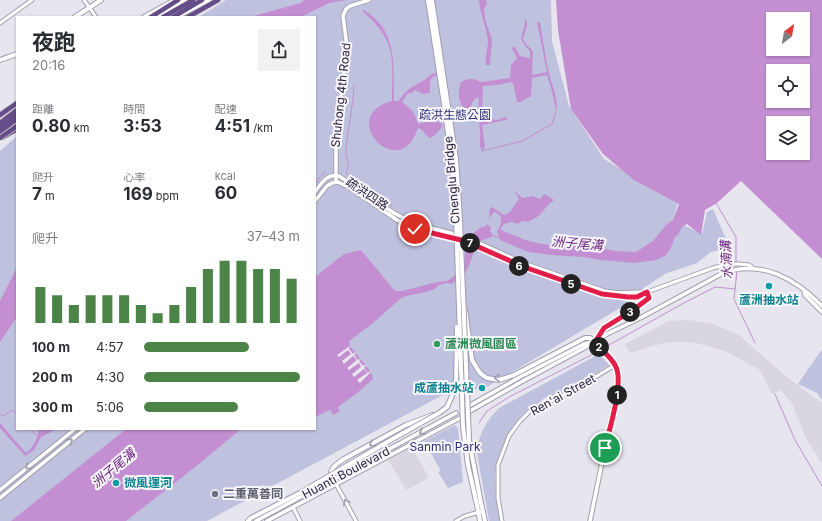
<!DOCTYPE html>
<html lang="zh-TW">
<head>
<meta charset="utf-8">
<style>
	body { margin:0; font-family:Inter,"Noto Sans TC",sans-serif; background:#f2f2f3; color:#2b2b33; height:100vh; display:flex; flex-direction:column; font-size:15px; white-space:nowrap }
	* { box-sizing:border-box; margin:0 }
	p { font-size:13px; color:#7c7c81 }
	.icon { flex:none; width:22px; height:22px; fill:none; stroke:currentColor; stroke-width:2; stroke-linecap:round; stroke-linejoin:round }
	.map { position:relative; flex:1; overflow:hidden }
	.side { position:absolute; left:16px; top:16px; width:300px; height:414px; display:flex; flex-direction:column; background:#fff; border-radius:0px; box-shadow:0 1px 3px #0004 }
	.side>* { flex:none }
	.needle { width:26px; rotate:31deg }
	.controls { position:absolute; left:766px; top:12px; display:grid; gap:8px }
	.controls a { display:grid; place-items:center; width:44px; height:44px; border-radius:0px; background:#fff; box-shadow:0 1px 3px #0004; font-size:20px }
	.pin { position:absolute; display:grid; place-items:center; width:34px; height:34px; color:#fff; margin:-17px; border:2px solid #fff; border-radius:50%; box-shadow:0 1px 4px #0007 }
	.km { position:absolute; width:20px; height:20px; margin:-10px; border-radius:50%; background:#222; color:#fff; font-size:11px; line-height:20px; text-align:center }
	.round { display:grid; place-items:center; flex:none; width:42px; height:42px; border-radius:0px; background:#f2f2f3 }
	.headline { display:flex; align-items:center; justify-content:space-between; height:68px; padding:0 16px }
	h1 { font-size:22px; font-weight:700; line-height:30px }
	.stats { display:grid; grid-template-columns:repeat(3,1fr); gap:6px; height:68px; padding:4px 16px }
	.stats div { display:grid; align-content:center }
	.stats b { font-size:17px; font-weight:700 }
	.stats small { font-size:11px; font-weight:400 }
	.stats p { font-size:11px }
	.chart { height:112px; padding:8px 16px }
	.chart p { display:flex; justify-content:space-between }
	.chart svg { width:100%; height:72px; margin-top:4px; stroke:#4c8448; stroke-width:6 }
	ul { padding:0 16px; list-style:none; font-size:13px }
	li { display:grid; grid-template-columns:64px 48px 1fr; align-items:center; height:30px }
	li i { height:10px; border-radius:5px; background:#4c8448 }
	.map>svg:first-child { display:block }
</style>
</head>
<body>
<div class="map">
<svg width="822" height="521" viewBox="0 0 822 521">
	<rect width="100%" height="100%" fill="#e7e5ee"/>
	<path fill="#d9d6e2" d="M689,320L713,324L739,335L788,378L822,403V464L805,436L792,403L780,390L772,394L760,370L725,351L696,343L679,342L665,343L653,346L630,353L625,344L669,321Z
		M412,447L429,478L406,490L388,460Z"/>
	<path fill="#bfc2df" d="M226,0H551L552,41L569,106L604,159L678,202L673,220L702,234L707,212L713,209L730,248L711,252L697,263L665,274L624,301L630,302L487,387L441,396L207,521H0V151L17,136V429H315V17H199Z
		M822,349V400L817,393L798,384Z
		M599,354L609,365L561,394L544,398L538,404L528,409L520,417L508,435L499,456L496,467L495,477L496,497L501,521H489L477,453C478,435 486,421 499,408Z
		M455,425L458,428L463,482L448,488L438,472L441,471L424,441Z"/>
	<path fill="#c38fd2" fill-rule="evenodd" d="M304,0H347L329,3L301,17H253L257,15L301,3Z
		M479,0H486L487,4L484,9L485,19L492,40L490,65H486C485,56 488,49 488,40C486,27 480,13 479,0Z
		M556,0H822V259L741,181L717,203L705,210L701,235L687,224L682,227L678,235L675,237L670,250L665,256L656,260L634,263L601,260L584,257L551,255L528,252L500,240L497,231C502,224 504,217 495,212L493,213L489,219L490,208L492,207L504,215C513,213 513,205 519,199L514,191L523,198L532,196L540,199L544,194L554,200C548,204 544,210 540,215C536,218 531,220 527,222C523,220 521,221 518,224L511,222L504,224L501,228V230L525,240L542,244L564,246L587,245L615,251L636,252L653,241L666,225L673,220L679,204L634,180L603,154L571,109L558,30ZM773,19H803V49H773ZM773,71H803V101H773ZM773,123H803V153H773Z
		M364,10C399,32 393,65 394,101H399C404,91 411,87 421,82C427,79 429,74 436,73V76C428,78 430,86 430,93L423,94L415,90L412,93H408L402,102C410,108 416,113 418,124L422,123L425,117C430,116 441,122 443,126L434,136L429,138L422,130L418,128C400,185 335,116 392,101C392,58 398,42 362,11Z
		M525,20H526L527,25L523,39L526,44L533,51L532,75L547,72L537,22H540C543,39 545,57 549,74C552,85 559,100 556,111L552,92L547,75L532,78L531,96L521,102H517L513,83L510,82L498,85L483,86L482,118L498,120L505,117H507L506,120L482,125L485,147L482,151C478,143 481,140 480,132C479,121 478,111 479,99L477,97L473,101L470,108H464C457,99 458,93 461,82C468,78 474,78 481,82L510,78L511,65L517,58L512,49L513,47H515L520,56L530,58V51C515,36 524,37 525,20Z
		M487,224L491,227L490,232L492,233V237L480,241L477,245L467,270L452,284L447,283L439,285L435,289L426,292L406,296L400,299L373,323L349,341L350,346L371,372L373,379L357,393L338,407L340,411L333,415L330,410L315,417V277L344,254L361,250L395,291H402L437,282L447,281L453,277L465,258L466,247L471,235L481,227L486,226Z
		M17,267V317L0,342V301Z
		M0,423L26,453C35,446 37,439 39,429H45L48,431L50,429H54L51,432L41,437L34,450L25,456L0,428Z
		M126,429H241L194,468L126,521H11Z"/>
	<path fill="#e7e5ee" d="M350,346V347L349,349L353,354L355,352L356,353L354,355L358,360L360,359L361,360L359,361L363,366L365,365L366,366L364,368L368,373L370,371L371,372L360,383L357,380L367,373L364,369L354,377L352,374L361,367L359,363L349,370L347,368L357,360L353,356L344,364L342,361L351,354L348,350L339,357L337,355Z"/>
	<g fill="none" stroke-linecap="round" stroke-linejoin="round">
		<path stroke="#c38fd2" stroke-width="1" d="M354,86C353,107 348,128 346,149C345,159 351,161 346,173L392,206
			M482,151L522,141L552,124L556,111
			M315,184L325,171
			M716,203L736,237V262
			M492,235L500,238
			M737,271L734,299L755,343
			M775,394L795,440L822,486
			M0,414L3,416L12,410L17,414
			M479,423L487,411L511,396L593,354L682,304L715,287L735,289
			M30,429L38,437"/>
		<defs>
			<path id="minor" d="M84,0L96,17
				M143,17L174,0
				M0,23L32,0
				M647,292L713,268L729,264H738L749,265L753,268
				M336,484L356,521
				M293,507L300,521
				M456,521L465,516L483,511
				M502,521L498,498V465L509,436L520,421L532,409L569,393L615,365"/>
			<path id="tertiary" d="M156,17L185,0
				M177,17L209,0
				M336,182V136L347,47L343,16L346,9L350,6L369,0
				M315,192C321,183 328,173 339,176L394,213L415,224L466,237L523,263L604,291L618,293L646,292
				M315,201L327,186L332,183L338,182L350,188L397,220L415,229L465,241L501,258L540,274L613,296L637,297L647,292
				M804,290L805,295L822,312
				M596,339L604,329L633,310L649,298L647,292
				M469,406L520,377L584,344L592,342
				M470,411L521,382L586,347L607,334L642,317L723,273C761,259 796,279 822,306
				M0,490L75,429
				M0,498L85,429
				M256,521L456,413
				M267,521L460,418
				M590,521L619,380C618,362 605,355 595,342"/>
			<path id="secondary" d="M75,17L101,0
				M0,60L17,54
				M465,309L472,360L478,370L481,374L487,378L499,380L514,375L585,338H590L595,342
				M336,484C326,471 333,466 344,459L406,425L433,415
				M481,503L485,521
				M477,505L480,521
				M248,521L251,518L300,493"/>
			<path id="trunk" d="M151,17L178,0
				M163,17L193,0
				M173,17L202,0
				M188,17L218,0
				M0,115L17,103
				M0,123L17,110
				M0,127L17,115
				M0,132L17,119
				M3,137L17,129"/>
		</defs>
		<use href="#minor" stroke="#a4a0af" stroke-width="5"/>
		<use href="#tertiary" stroke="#a4a0af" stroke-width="5.5"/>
		<use href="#secondary" stroke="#a19bb2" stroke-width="6"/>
		<use href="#trunk" stroke="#c4c2ca" stroke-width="6"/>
		<use href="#minor" stroke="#fff" stroke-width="3"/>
		<use href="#tertiary" stroke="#fff" stroke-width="3.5"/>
		<use href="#secondary" stroke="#fff" stroke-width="4"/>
		<use href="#trunk" stroke="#644d88" stroke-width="4.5"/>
		<defs>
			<path id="secondary-bridge" d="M428,0L443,98L451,155L456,218L463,427L468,465L477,505
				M432,0L456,159L460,219L469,440L481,503
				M300,493L396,437L439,413L447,407L456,387L457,327"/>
			<path id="trunk-bridge" d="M0,138L17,126"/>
		</defs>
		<use href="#secondary-bridge" stroke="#a19bb2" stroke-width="6" stroke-linecap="butt"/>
		<use href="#trunk-bridge" stroke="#c4c2ca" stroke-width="6" stroke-linecap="butt"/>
		<use href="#secondary-bridge" stroke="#fff" stroke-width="4"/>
		<use href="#trunk-bridge" stroke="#644d88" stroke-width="4.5"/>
	</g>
	<defs><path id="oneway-chevron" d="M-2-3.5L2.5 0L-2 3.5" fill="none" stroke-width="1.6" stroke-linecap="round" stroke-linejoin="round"/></defs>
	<g stroke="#a19ca9">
		<use href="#oneway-chevron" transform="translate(497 378) rotate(179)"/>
		<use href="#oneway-chevron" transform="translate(422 432) rotate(152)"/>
		<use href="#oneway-chevron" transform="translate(70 441) rotate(-38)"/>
		<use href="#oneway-chevron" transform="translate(372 444) rotate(152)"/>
		<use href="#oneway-chevron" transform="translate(28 467) rotate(141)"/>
		<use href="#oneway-chevron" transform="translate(346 502) rotate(-118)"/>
	</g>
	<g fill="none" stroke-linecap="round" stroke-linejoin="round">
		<defs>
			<path id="route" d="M415,229L465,241L524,267L602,294L628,297H637L647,292L649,298L633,310L604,328L595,342C601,350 610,356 615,365C625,381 609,430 605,448"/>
		</defs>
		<use href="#route" stroke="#fff" stroke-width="8"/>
		<use href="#route" stroke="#e11d48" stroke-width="5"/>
	</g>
	<g fill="#0f9aa8" stroke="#f7f6fa" stroke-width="1.5">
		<circle cx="769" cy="286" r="4"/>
		<circle cx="482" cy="388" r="4"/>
		<circle cx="116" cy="483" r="4"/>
	</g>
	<circle fill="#2e9e5b" stroke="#f7f6fa" stroke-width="1.5" cx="437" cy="344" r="4"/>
	<circle fill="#6b7280" stroke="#f7f6fa" stroke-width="1.5" cx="215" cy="494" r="4"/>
	<g text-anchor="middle" stroke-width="4" stroke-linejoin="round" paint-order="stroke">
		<g font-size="12" fill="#2e2440" stroke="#f7f6fa">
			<text transform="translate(341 95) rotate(-84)" y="4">Shuhong 4th Road</text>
			<text transform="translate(452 180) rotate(-95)" y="4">Chenglu Bridge</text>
			<text transform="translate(367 194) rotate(34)" y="4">疏洪四路</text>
			<text transform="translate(563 395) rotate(-29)" y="4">Ren'ai Street</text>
			<text transform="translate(346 473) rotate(-28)" y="4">Huanti Boulevard</text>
		</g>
		<g font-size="12" fill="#2f2e77" stroke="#f7f6fa">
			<text x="455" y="119">疏洪生態公園</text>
			<text x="445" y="451">Sanmin Park</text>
		</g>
		<g font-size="12" font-weight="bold" fill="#0d838f" stroke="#f7f6fa">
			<text x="769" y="304">蘆洲抽水站</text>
			<text x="474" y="392" text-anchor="end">成蘆抽水站</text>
			<text x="124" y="487" text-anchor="start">微風運河</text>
		</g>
		<g font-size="12" font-weight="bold" fill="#27864d" stroke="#f7f6fa" text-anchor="start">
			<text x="445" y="348">蘆洲微風園區</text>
		</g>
		<g font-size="12" font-weight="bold" fill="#5b616d" stroke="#f7f6fa" text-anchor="start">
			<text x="223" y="498">二重萬善同</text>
		</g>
		<g font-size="13" font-style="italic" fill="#681e7c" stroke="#f7f6fa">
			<text transform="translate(577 243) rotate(5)" y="5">洲子尾溝</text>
			<text transform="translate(726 260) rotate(-93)" y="5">水湳溝</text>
			<text transform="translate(113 468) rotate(-40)" y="5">洲子尾溝</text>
		</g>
	</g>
</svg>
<div class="controls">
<a><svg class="needle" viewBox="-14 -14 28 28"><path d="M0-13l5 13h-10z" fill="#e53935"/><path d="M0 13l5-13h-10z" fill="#7c7c81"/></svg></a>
<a><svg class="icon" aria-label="locate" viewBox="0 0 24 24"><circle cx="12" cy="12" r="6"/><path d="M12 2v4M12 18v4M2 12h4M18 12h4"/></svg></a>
<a><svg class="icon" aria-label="layers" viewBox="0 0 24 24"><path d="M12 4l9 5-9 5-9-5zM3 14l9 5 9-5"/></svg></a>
</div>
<div class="pin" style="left:605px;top:448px;background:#1e9e55"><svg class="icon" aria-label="arrive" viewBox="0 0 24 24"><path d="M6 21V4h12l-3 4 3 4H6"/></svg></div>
<div class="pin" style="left:415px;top:229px;background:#d93025"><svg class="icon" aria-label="check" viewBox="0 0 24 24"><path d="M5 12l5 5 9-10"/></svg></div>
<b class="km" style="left:617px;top:395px">1</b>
<b class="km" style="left:599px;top:347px">2</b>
<b class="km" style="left:630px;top:312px">3</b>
<b class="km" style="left:571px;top:284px">5</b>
<b class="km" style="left:519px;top:266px">6</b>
<b class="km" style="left:470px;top:243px">7</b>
<section class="side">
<div class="headline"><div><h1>夜跑</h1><p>20:16</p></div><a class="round"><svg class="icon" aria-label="share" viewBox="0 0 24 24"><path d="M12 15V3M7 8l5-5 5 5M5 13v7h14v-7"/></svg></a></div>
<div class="stats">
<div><p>距離</p><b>0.80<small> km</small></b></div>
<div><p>時間</p><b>3:53</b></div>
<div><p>配速</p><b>4:51<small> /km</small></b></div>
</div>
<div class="stats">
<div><p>爬升</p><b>7<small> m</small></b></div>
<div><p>心率</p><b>169<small> bpm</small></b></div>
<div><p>kcal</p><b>60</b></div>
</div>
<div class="chart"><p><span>爬升</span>37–43 m</p>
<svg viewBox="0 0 160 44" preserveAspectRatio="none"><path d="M5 44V22M15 44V27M25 44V33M35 44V27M45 44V27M55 44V27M65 44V33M75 44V38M85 44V33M95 44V22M105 44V11M115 44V6M125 44V6M135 44V11M145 44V11M155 44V17"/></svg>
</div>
<ul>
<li><b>100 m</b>4:57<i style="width:67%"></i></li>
<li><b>200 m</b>4:30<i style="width:100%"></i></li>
<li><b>300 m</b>5:06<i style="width:60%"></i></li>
</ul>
</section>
</div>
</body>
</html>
